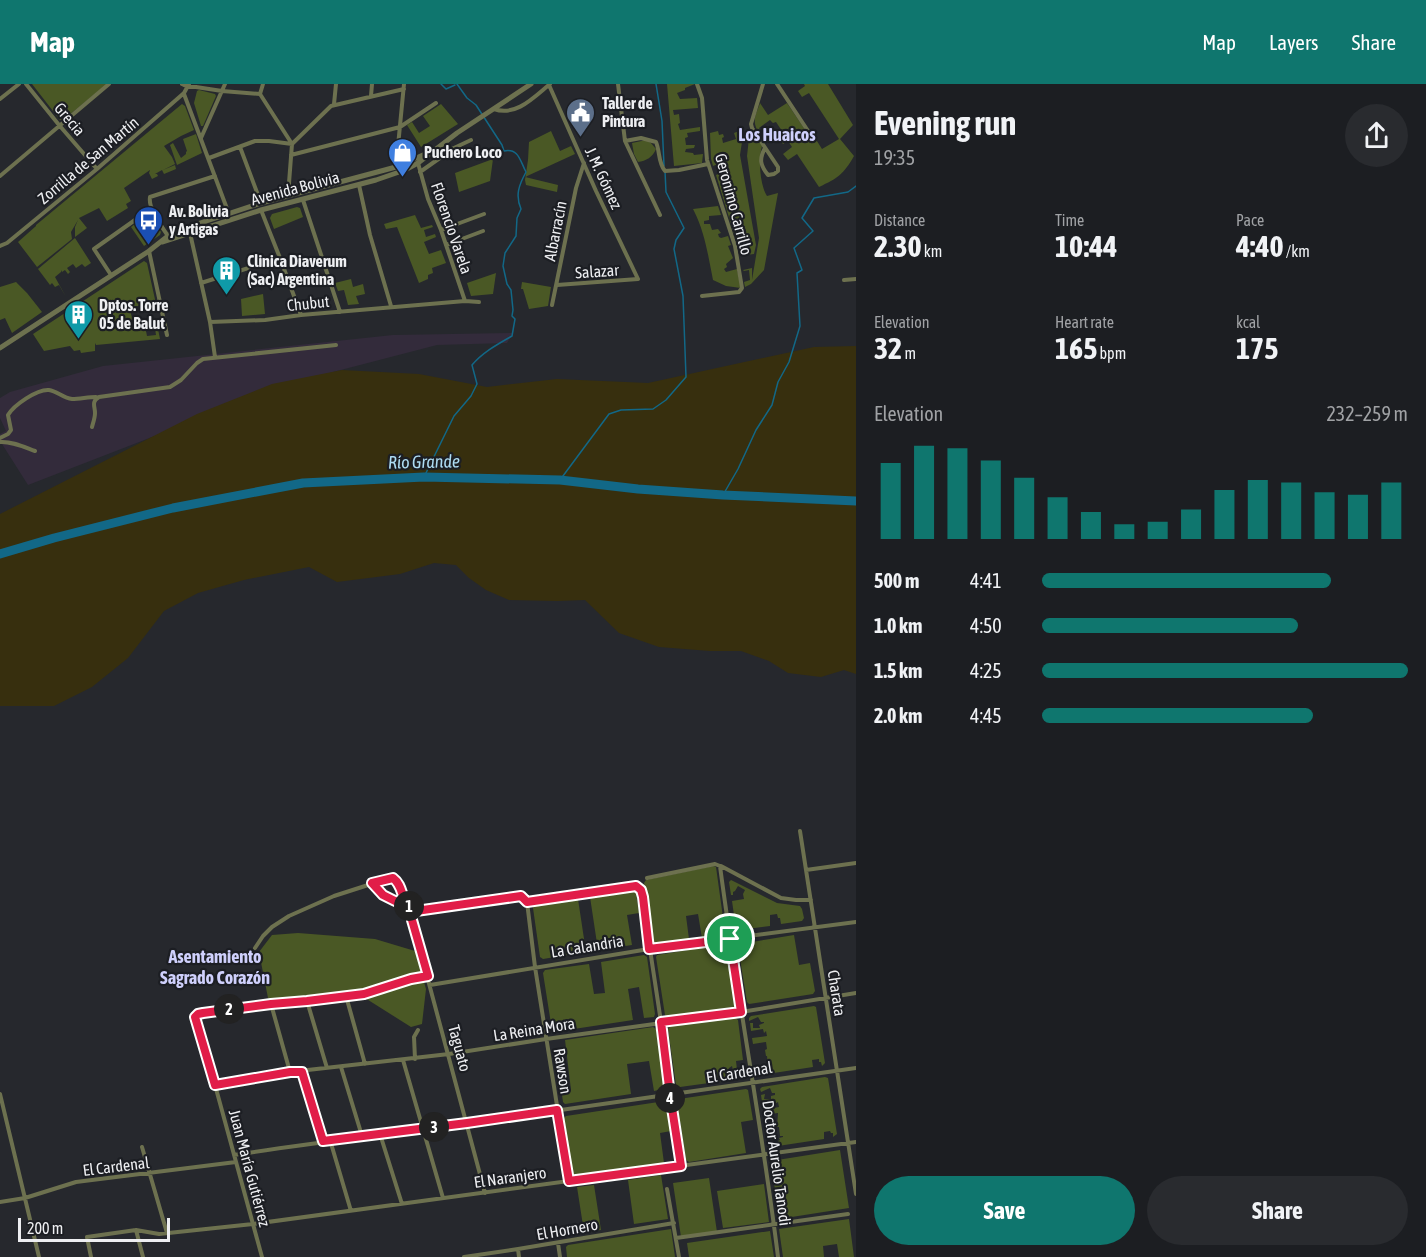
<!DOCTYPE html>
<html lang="en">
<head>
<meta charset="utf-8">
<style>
	body { margin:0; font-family:"Asap Condensed",sans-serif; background:#292b2f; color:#f1f3f6; height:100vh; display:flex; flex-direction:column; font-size:22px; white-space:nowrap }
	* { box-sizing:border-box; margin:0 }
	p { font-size:20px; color:#a0a2a5 }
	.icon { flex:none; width:33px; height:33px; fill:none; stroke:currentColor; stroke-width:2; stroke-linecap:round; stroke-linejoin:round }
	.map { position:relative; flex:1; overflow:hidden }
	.side { display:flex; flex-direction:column; background:#1c1e22; width:570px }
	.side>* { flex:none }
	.scale { position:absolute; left:18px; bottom:15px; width:152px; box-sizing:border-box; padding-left:6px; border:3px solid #eeeff2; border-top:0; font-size:16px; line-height:21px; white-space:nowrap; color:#eeeff2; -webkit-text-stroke:4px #1c1e23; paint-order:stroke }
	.pin { position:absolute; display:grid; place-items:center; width:51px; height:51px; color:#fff; margin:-26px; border:3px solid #fff; border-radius:50%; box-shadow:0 2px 6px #0007 }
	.km { position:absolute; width:30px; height:30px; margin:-15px; border-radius:50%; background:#222; color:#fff; font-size:16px; line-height:30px; text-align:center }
	.round { display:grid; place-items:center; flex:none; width:63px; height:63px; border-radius:32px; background:#292b2f }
	.summary { display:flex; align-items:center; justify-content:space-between; height:102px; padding:0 18px }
	h1 { font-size:33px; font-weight:700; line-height:45px }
	.metrics { display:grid; grid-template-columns:repeat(3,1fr); gap:9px; height:102px; padding:6px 18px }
	.metrics div { display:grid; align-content:center }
	.metrics b { font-size:30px; font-weight:700 }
	.metrics small { font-size:16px; font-weight:400 }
	.metrics p { font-size:16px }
	.chart { height:168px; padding:12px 18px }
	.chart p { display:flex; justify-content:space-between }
	.chart svg { width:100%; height:108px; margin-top:6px; stroke:#0f766e; stroke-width:6 }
	.primary-button { display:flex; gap:12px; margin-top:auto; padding:12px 18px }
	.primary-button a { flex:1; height:69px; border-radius:36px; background:#0f766e; color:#fff; font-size:24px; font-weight:700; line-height:69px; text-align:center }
	.primary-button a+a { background:#292b2f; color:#f1f3f6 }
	ul { padding:0 18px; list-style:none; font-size:20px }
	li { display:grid; grid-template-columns:96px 72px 1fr; align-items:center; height:45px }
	li i { height:15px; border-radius:8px; background:#0f766e }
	header { display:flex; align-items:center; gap:36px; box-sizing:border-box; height:84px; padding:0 30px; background:#0f766e; color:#fff }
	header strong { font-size:28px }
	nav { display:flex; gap:33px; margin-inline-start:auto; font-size:21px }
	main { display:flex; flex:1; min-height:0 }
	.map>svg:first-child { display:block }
</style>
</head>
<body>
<header>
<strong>Map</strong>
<nav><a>Map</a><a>Layers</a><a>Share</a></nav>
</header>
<main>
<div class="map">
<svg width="856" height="1173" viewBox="0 0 856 1173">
	<rect width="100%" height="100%" fill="#26282d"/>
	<path fill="#332b3b" d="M513,249L507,259L437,261L333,288L276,305L28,401L2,360H0V350L6,347L0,334V314L10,308L103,282L393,251Z"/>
	<path fill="#4a5825" d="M32,0H107L63,36H60Z
		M667,0H695L685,4V6L677,9L680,15L697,14L698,24L673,26L674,31L679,30L680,39L678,40L680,46L700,43V47L687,49L688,53L685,54L686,61H695L694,64L686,65L685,68L693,69L694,71L703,70L702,79L674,82Z
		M804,0H828L853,41L840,55L854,72C843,91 838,94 819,103L797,70L788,76L783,70L792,63L788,57L783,60L779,54L784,50L776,38L773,39L770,36L759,44L761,48L759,49C751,37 756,31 760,19L768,31L787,19L812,56L815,54L822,65L839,55L809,9L802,13L798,7L805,2Z
		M199,6L215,10L216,12L203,42H201L194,19L197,7Z
		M182,20L185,22L194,46L181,52L164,62L172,73L175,80L163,86L175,81L176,85L164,90L162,86L155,90H157L158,92L152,95L149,89L150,86L124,104L131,117L126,120L128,124L107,137L99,124L79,134L87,144L75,153V143L78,136L71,148L72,155L37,183L18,158L36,142V141Z
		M441,20L458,40L421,63L407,41L412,38L419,49L430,42L423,32Z
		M744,45L740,71L756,161L754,170L746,171L744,165L739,166L716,91L729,85L728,83L725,84L723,78L713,82L711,75L710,49L718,47L719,51L723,50L724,53L722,54L723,59L736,55L734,49Z
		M750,45L762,62C758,76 760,101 767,112L778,109L764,186L751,200L745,203L744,198L750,196L749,186L744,187L743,186L752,184V196L759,154L747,72Z
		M551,47L560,67L571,62L575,70L525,93L558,101L557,108L526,101L525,96L528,76L529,58Z
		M196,50L202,69L177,81L170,61L173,59L181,74L186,70V68L187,67L183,55Z
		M646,56L651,59L656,65C653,73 646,77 638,78L634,70L632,59Z
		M493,75L490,97L459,108L455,89Z
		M718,122L721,131L709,132V136L704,137V140H710L712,146L718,145L721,149L718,150L719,153L721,154L728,152L731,161L728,162L733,174L726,180L727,183L724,185L726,188L737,185L741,204L726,202L713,196C708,171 705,149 694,127L693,125Z
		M297,123L300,124L303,133L274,145L270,134L272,130Z
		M149,131L161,148L160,151L144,162L131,143L146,132Z
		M415,131L421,144L432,141L433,143L424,146L426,153L435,150L436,153L424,158L429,170L441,166L446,179L432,184L433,189L428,191V195L419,199L397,143L386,145L384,140Z
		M75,154L91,179L85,183L82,180L76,184L73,180L67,184L70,188L68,190L65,186L62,188L61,186V188L55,193L66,213L59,201L55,203L52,199L50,201L38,185Z
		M144,177L147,179L156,220L129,223L133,237L144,235L145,241L147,240L148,244L146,247L147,252L156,251L155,245H158L160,255L96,261L95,259V267L81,269L80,266L74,267L70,262L44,267L33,250Z
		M496,189L493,210L471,212L467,199Z
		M351,195L353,203L363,200L365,210L356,212L359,220L348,221L344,206L338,207L335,199Z
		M16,198L27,209L42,228L12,249L5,234L0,236V203Z
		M522,198L551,203L548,222L529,225L523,205H521Z
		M263,210L265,230L242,232L241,215Z
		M713,782L716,783L725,848L723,850L702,854L698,830L686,832L689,855L655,860L653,859L644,799L646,796Z
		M731,796L777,819L800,822L802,825L804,834L802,837L781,840L780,834H778L777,830L770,831V842L747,845L746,840L744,839L743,837H740L739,834H736L738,846L736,845L732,817L744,815L743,810L745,806L738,802L735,807L733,808V811H731L729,798Z
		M633,807L636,808L639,829L627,831L632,861L598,866L590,813Z
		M578,815L586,868L543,875L540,873L533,824L535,821Z
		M298,849L375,855L415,867L426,905L422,940L411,943L365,914L347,909L294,914H268L259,868L272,851Z
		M794,851L799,881L810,879L815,907L813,910L749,920L747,918L738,862L740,860Z
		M725,860L727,862L736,920L734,923L667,933L665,931L656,873L657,871Z
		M644,871L647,873L655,930L654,933L644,934L639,903L628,905L633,936L554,948L552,946L543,889L545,886L589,880L594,910L605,909L601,878Z
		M814,922L816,923L825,979L822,982L821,978H819V975L812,976L813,983L767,990L766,986L769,985L767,983L771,982V980L768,981L767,972H766L765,966L767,965L766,958L753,960L752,954L767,952L766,947L764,949L763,945L751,947L750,939H753V944H760L759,941L764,939V938H761L758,933L749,937V934L751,932Z
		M734,933L738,936L743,976L736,977L738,994L732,995V991L737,990L736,986H733L732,982L729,984L731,996L680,1003L676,1001L668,945L671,942Z
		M653,943L656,945L665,1003L663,1005L654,1007L649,977L627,980L631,1010L565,1020L563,1018L559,990L562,993L563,997L561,998L562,1003L564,1004V1009L570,1008L571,1006L565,956Z
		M825,993L828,994L837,1050L833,1053V1049H831L830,1047L824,1048V1055L778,1062V1057L780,1056L779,1054L783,1053V1052H780L779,1043H777L778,1029L764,1031V1026L779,1023L778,1018L775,1020V1016L762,1018L761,1011L765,1010L764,1015H771V1012L775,1011V1009H772L770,1004L761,1008L760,1005L762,1003Z
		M746,1005L748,1006L753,1036L741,1038L746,1069L689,1078L686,1076L677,1018L679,1015Z
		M665,1017L667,1019L671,1047L660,1049L664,1079L575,1092L573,1090L564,1034L566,1032Z
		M840,1066L849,1124L779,1135L771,1077Z
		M661,1091L668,1135L634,1140L628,1096Z
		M709,1094L717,1148L681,1153L673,1099Z
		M764,1100L769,1138L723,1144L717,1107Z
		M594,1101L601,1146L584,1148L577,1103Z
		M849,1135L854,1173H839L837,1160L823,1162L824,1173H783L779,1145Z
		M671,1145L675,1173H567L566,1163L568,1161Z
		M770,1147L774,1173H689L687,1159Z"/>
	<path fill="#372f0e" d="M856,262V590L844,586L821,593L788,589L769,577L741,567H710L659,563L619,549L585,516L557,517L509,516L486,506L469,494L456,481L434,479L400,490L337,498L309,483L244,496L198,509L164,527L128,574L92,603L54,622H0V430L197,330L272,300L342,286L419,290L487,303L557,295L648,299L814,263Z"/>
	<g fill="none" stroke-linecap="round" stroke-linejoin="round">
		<path stroke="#126887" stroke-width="1.5" d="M441,0L446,5L455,1
			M656,0L662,37L664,82
			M424,393L454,332L471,312L477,300L472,281C483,268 498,260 512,252L515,235L512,232L513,226L511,206L507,200L503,182L505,169L516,152L517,134L521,125C515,111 519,101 526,88C520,77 519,64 504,67L502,61L476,21L467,14L457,0
			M560,396L609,330L621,326L653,325L666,316L686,293L683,212L674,165L676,156L684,144L666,108L665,87
			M723,411L738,385L756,346L772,321L778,298L789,278L800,242L797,189L802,186L794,164L813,147L802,134L814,114L848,108L856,102"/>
		<path stroke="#126887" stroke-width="9" d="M0,470L54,454L173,424L303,399L424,393L560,396L638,405L723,411L856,417"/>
		<path stroke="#6d714f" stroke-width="4" d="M26,0L59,41L97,85
			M182,0L188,3
			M263,0L260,10L292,60L288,112
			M618,0L625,57L660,131
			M697,0L702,14L707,76L735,162L742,204L739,208L702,212
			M763,0L751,40L752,44L778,83V87L774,90L768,91C760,81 759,75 765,64
			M777,0L812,53
			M549,1L596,107L638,195L557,201
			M188,3H196L222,7L260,10
			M184,10L229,130
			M371,12L372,0
			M0,15L19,0
			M334,20L336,0
			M494,25C516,33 534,13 550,0
			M201,54L225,0
			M625,57L641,54L656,58C660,67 658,79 665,87L679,86L708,80
			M240,63L261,119
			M291,71L400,43L436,19
			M209,74L255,57H269L292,60L331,22L404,5
			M418,79L428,115L441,146L465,217
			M396,83L404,0
			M420,88L454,64L471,56
			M0,92L109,0
			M359,101L370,151L391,222
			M303,116L340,228
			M261,126L280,174L301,231
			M441,146L484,130
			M190,149L210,238L215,273
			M168,152C161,141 148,125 150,113L215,92
			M446,161L483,147
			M0,162L7,159L97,85L184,9L189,0
			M149,167L167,251
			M111,191L94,165L152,124
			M844,196L856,195
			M201,199L280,174
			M552,221L576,104L584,79
			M210,238L265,236L301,231L465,217L479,218
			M92,343C93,339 95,334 95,329C95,322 91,318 99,313L170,303L181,296L197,279L203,275L336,261
			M0,354L8,350L11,346L8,331C14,321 37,305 49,306C57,307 63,314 72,315C80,315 88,313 96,313
			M0,358C12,357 24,363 35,367
			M800,747L856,1110
			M721,782L781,814L796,816H811
			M806,786L856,779
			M647,794L715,780L720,782C737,912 762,1042 778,1173
			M372,799C383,811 389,816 405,819
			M527,818L636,802L641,806L661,938L670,1011L681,1082
			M416,827L521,812L527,818L535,883L569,1097
			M416,827L412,831V836L485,1109
			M255,864L263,852L272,843L289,832L334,812L393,793L396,794L401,802L405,819L416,827
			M430,901L649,865L856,838
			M346,912L365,980
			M307,917L327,984
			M271,920L290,988
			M415,975L414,953L418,946
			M403,976L443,1114
			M341,983L362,1052
			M302,988L323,1057
			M215,1001L290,988L449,970L546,955L741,928L856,909
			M0,1010L39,1173
			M380,1050L402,1120
			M330,1056L351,1127
			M142,1063L167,1149
			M234,1071C312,1059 390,1050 469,1039C598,1021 727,1002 856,984
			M667,1105L679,1173
			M0,1118L25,1114L76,1098L236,1078
			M136,1146L143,1173
			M676,1154L848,1130
			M558,1159L560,1173
			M518,1165L519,1173
			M91,1173L87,1153L136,1146L159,1150L253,1140L856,1058
			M262,1173L215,1001L195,933L198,930L203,929L271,919L307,917L364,910L389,901L427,892
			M464,1173L518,1165L674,1139"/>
		<path stroke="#6d714f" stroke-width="5" d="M162,158L261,126L376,96L405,86L418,79L457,49L531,0
			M0,264L149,167L173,148L261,119L396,83L432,67"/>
	</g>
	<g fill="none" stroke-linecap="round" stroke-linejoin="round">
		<defs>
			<path id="route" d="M730,855L649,865L643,813L641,806L636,802L527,818L521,812L416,827L405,819L395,817L383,811L372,799L393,794C401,800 401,808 405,817C407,821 412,824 416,827L412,831V836L428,892L411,895L364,910L307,917L271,920L203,929L198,930L195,933L215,1001L290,988H302L323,1057L467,1039L557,1026L569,1097L681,1082L670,1011L661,938L741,928L730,855"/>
		</defs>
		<use href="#route" stroke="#fff" stroke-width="12"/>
		<use href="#route" stroke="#e11d48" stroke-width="8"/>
	</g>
	<defs>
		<symbol id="civic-pin" viewBox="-11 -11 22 30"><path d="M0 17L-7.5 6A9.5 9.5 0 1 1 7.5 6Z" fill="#5c6f8a" stroke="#1c1e23"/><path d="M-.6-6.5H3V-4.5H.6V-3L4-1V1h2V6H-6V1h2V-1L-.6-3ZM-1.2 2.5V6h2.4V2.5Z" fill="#fff"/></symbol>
		<symbol id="shop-pin" viewBox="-11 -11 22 30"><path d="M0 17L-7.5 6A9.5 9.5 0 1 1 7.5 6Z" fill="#3f7fe0" stroke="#1c1e23"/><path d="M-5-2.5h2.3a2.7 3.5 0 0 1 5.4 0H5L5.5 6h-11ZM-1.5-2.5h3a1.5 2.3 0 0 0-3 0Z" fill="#fff"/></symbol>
		<symbol id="bus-pin" viewBox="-11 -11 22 30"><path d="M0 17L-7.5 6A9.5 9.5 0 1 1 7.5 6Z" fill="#1a4fb4" stroke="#1c1e23"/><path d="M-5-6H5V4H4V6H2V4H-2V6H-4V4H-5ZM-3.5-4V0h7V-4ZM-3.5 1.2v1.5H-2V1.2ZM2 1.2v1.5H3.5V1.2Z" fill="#fff"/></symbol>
		<symbol id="building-pin" viewBox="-11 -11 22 30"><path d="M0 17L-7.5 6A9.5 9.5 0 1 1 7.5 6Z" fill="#0f9aa8" stroke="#1c1e23"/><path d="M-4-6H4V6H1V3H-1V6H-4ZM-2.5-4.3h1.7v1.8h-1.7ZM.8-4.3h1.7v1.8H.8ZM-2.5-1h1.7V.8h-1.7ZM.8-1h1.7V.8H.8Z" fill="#fff"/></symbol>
	</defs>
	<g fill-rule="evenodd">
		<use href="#civic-pin" x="564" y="12" width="33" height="45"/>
		<use href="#shop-pin" x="386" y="52" width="33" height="45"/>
		<use href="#bus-pin" x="132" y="120" width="33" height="45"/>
		<use href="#building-pin" x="210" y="170" width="33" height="45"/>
		<use href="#building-pin" x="62" y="214" width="33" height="45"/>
	</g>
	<g text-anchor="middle" stroke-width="4.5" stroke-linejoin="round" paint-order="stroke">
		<g font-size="16" font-weight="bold" fill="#eeeff2" stroke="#1c1e23" text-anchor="start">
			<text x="602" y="25">Taller de<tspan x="602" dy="18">Pintura</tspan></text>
			<text x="424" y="74">Puchero Loco</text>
			<text x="169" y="133">Av. Bolivia<tspan x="169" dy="18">y Artigas</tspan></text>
			<text x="247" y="183">Clinica Diaverum<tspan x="247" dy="18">(Sac) Argentina</tspan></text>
			<text x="99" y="227">Dptos. Torre<tspan x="99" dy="18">05 de Balut</tspan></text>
		</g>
		<g font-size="16" fill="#eeeff2" stroke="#1c1e23">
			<text transform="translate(70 35) rotate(50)" y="6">Grecia</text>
			<text transform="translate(88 76) rotate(-40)" y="6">Zorrilla de San Martín</text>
			<text transform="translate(604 94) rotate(65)" y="6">J. M. Gómez</text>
			<text transform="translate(295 104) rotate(-15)" y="6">Avenida Bolivia</text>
			<text transform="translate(734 120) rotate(75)" y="6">Geronimo Carrillo</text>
			<text transform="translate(452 144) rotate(71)" y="6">Florencio Varela</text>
			<text transform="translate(555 147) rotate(-79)" y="6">Albarracín</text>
			<text transform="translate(597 187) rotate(-4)" y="6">Salazar</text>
			<text transform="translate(308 219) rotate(-6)" y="6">Chubut</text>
			<text transform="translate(587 862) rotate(-9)" y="6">La Calandria</text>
			<text transform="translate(837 909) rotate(81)" y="6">Charata</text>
			<text transform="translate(534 945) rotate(-9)" y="6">La Reina Mora</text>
			<text transform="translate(460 964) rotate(75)" y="6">Taguato</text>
			<text transform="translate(563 987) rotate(81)" y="6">Rawson</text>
			<text transform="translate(739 988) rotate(-9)" y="6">El Cardenal</text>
			<text transform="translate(777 1079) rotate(82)" y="6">Doctor Aurelio Tanodi</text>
			<text transform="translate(116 1082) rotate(-7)" y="6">El Cardenal</text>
			<text transform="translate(250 1084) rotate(75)" y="6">Juan María Gutiérrez</text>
			<text transform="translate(510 1093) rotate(-8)" y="6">El Naranjero</text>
			<text transform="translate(567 1145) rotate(-10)" y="6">El Hornero</text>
		</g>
		<g font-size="18" font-weight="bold" fill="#cfd0fc" stroke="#1c1e23">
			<text x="777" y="57">Los Huaicos</text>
			<text x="215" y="879">Asentamiento<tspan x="215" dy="21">Sagrado Corazón</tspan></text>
		</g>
		<g font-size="18" font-style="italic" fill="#addbf2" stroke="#1c1e23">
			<text transform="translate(424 378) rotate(-1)" y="6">Río Grande</text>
		</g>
	</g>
</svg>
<div class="scale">200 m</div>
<div class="pin" style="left:730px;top:855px;background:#1e9e55"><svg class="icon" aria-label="arrive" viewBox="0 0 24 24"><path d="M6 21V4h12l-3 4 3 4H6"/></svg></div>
<b class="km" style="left:409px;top:822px">1</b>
<b class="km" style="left:229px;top:925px">2</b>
<b class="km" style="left:434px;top:1043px">3</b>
<b class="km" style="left:670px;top:1014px">4</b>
</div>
<section class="side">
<div class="summary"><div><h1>Evening run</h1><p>19:35</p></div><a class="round"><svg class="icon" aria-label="share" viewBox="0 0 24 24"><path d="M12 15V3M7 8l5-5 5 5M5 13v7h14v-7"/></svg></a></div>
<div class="metrics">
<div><p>Distance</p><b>2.30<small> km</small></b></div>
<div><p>Time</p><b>10:44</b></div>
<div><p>Pace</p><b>4:40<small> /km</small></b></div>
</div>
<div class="metrics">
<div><p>Elevation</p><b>32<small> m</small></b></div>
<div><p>Heart rate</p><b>165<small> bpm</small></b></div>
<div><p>kcal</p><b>175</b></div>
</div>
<div class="chart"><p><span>Elevation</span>232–259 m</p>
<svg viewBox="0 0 160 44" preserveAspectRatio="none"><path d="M5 44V13M15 44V6M25 44V7M35 44V12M45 44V19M55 44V27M65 44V33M75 44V38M85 44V37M95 44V32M105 44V24M115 44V20M125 44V21M135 44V25M145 44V26M155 44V21"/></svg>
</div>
<ul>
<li><b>500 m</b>4:41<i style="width:79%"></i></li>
<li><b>1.0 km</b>4:50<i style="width:70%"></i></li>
<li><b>1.5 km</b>4:25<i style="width:100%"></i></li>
<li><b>2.0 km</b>4:45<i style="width:74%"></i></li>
</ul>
<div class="primary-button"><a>Save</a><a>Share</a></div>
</section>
</main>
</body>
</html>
